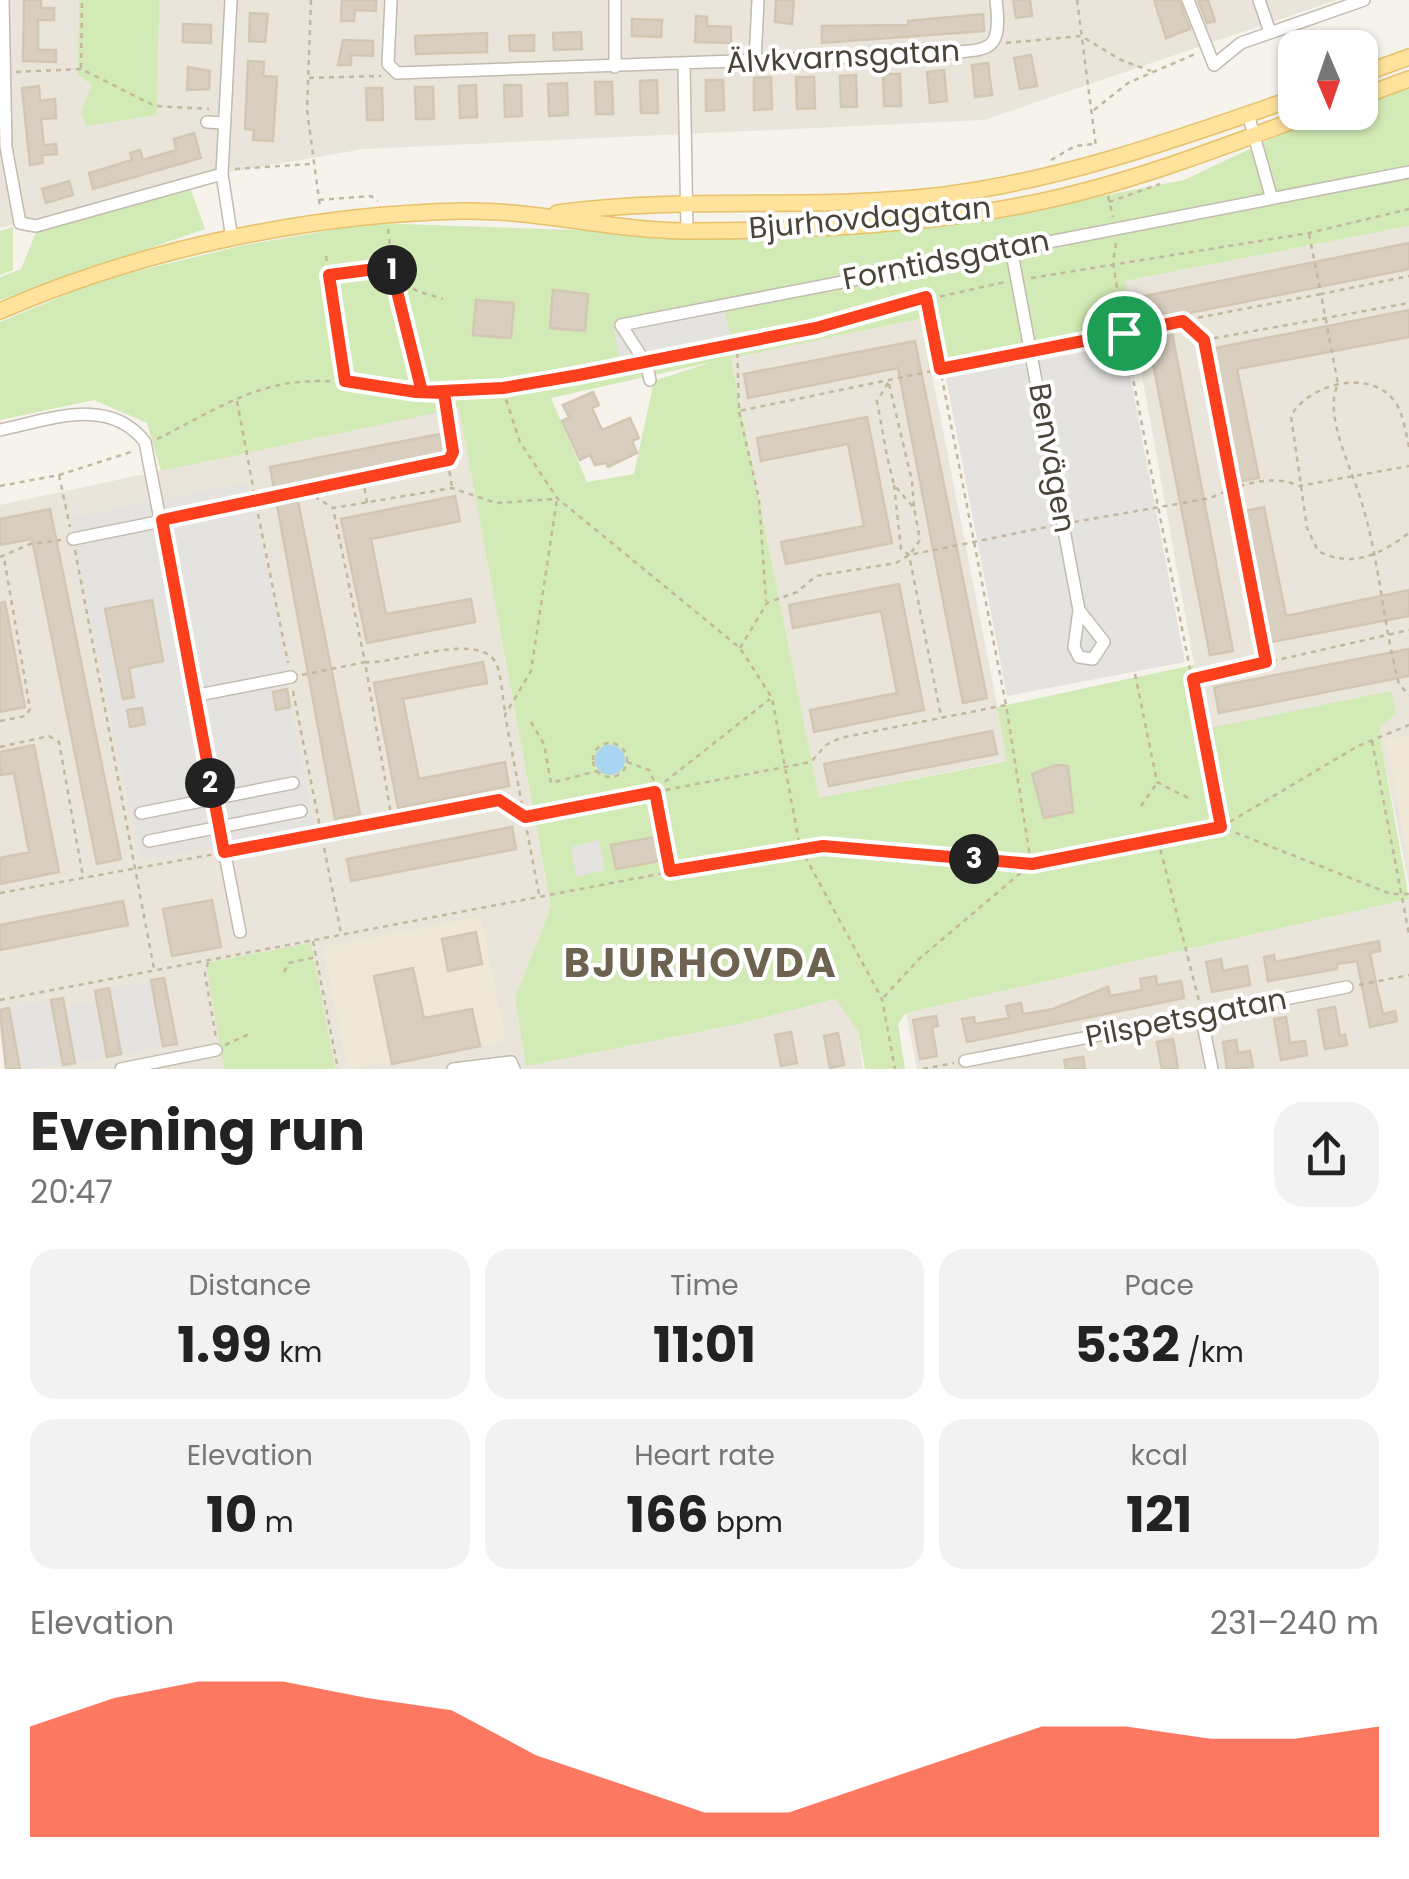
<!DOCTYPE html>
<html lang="en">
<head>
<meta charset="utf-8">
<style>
	body { margin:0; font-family:Poppins,sans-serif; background:#f2f2f2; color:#222; height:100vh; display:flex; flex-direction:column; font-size:38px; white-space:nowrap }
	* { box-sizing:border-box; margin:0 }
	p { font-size:32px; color:#767676 }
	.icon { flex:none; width:55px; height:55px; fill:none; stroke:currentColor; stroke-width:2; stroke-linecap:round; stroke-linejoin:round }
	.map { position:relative; height:1069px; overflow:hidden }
	.panel { display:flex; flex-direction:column; background:#fff; flex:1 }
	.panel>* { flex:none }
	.needle { width:65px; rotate:178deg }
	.buttons { position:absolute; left:1278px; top:30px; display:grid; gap:20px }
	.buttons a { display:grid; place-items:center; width:100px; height:100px; border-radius:20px; background:#fff; box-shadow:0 2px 8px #0004; font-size:50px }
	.pin { position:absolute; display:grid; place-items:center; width:85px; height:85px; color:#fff; margin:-42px; border:5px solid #fff; border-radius:50%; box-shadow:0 2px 10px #0007 }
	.km { position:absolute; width:50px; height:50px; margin:-25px; border-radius:50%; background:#222; color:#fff; font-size:28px; line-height:50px; text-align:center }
	.round { display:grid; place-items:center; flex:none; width:105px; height:105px; border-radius:30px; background:#f2f2f2 }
	.summary { display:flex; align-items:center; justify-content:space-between; height:170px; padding:0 30px }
	h1 { font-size:55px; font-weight:700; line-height:75px }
	.metrics { display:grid; grid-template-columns:repeat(3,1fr); gap:15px; height:170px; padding:10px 30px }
	.metrics div { display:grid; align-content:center; border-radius:25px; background:#f2f2f2; text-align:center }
	.metrics b { font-size:50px; font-weight:700 }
	.metrics small { font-size:28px; font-weight:400 }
	.metrics p { font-size:28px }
	.chart { height:280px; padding:20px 30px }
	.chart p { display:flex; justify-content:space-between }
	.chart svg { width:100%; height:180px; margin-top:10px; fill:#fc3f1d; opacity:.7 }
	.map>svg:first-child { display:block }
</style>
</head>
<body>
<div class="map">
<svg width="1409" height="1069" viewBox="0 0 1409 1069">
	<rect width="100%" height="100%" fill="#f6f3ec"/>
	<path fill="#eae5da" d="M0,0H1337L984,120L364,149L219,174L0,228Z
		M1409,226V885L1381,743L1380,726L1391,691L1206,730L1125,281Z
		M921,319L1008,760L819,798L731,357Z
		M459,407L551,908L515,997L526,1065L739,1024L837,999L858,1031L863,1069H6L0,1034V505Z
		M1409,899V1069H917L906,1013Z"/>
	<path fill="#efe8d6" d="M1409,735V864L1386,740Z
		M481,916L506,1041L347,1069L323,947Z"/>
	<path fill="#d2eab5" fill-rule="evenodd" d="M79,0H159L157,115L87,126L81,113L92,85L78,75Z
		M1409,87V226L1125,281L1134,331L929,369L920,319L731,358L819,798L1007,761L997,707L1179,668L1194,665L1206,729L1391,691L1396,714L1380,726L1381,743L1409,899L906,1013L898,1024L905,1069H865L858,1031L836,999L739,1024L526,1066L515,997L551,907L459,408L161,471L147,423L94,400L0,420V322L101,280L240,246L372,223L687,234L972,221L1184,180L1292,129L1338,113L1360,112V105ZM712,362L654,381L634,474L587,482L551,398Z
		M191,190L205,229L0,300V277L21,269L37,230Z
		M13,227V270L0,275V231Z
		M311,943L335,1069H224L206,963Z"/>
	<path fill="#e5e3e0" d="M723,302L731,340L620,362L613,324Z
		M1124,344L1185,662L1007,696L946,378Z
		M247,483L291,677L287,689L314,826L141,860L73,539V517Z
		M599,840L605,870L576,877L571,847Z
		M151,980L163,1046L121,1054L109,988Z
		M51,1000L63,1065L20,1069L9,1008Z
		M97,1001L107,1057L75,1063L65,1007Z"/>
	<path fill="#a9d4f2" d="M595 760a15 15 0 1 1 30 0a15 15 0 1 1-30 0Z"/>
	<path fill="#d8cfc1" stroke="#d3c7b4" stroke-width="2.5" d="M24,0H41V8H54V20H38V50H56V62L23,61Z
		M342,0H376V11L355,10L354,21H341Z
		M776,0H794L792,24L775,22Z
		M1013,0H1030L1032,16L1016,18Z
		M1154,0H1179L1190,29L1166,38Z
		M1198,0H1208L1215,21L1207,23Z
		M250,13L268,14L265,42L249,41Z
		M983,14L984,31L822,43V26L908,25V21Z
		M696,16L707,17V26L731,27V43L695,42Z
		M632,19L662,20L661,37L632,36Z
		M183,24L211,25V43L183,42Z
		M581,32L582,49L554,50L553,33Z
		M487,33V52L416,54L415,36Z
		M534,35V51H510L509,36Z
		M343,40L373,41V56L351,55V65H338Z
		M1031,55L1037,86L1020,89L1014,58Z
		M248,61L264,62L263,76L277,77L273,141L253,140L254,130L245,129Z
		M988,63L992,95L975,97L972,65Z
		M188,67L210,71L209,89L187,90Z
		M944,70L947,101L930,103L927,72Z
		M883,74H900L901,106H884Z
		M856,75L857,107H841L840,76Z
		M771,77L772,109L754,110V78Z
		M796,77H814L815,108L797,109Z
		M657,80L658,113H641L640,81Z
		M706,80H723L724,110L706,111Z
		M595,82H612L613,114H596Z
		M567,83L568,115L549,116L548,84Z
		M476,85L477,117L460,118L459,86Z
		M504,85H521L522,116L505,117Z
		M39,86L40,101L55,99L56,118L41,119L44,145L56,144L57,154L42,155L43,163L30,165L22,88Z
		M415,87H433L434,119H416Z
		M366,88H382L383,120H367Z
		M194,133L201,158L93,189L89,173L132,160L130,153L140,150L143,160L176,150L174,139Z
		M69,181L73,195L46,203L42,189Z
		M1409,243V269L1169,317L1233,651L1210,655L1140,297Z
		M553,290L588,294L585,331L550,328Z
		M476,300L514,303L511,338L473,335Z
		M1409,310V337L1237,369L1259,478L1236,482L1210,349Z
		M915,341L987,698L963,703L898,368L748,398L744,374Z
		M593,392L599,405L592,408L602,430L630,418L639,438L632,441L637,453L608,467L606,463L595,465L590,455L580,460L562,421L569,417L563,405Z
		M867,417L892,543L786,564L781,542L864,526L848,444L761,461L757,438Z
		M440,434L445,456L295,486L360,814L335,819L270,467Z
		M455,496L460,521L371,539L386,614L471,599L475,622L367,643L341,519Z
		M1264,507L1286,616L1409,590V616L1266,643L1240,512Z
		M50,509L121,859L97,864L32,539L0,545V519Z
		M899,584L924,710L814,732L810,710L897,693L881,611L793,628L789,605Z
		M152,600L163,661L129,668L134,697L123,699L105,609Z
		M5,602L25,707L0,712V603Z
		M1409,649V676L1219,713L1214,687Z
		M483,662L487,683L403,699L419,779L505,762L509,786L398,808L374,683Z
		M287,689L290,707L276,710L273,692Z
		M142,708L145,724L130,727L127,710Z
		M992,731L997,754L829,786L824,764Z
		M34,745L59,872L0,884V858L29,852L14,773L0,775V752Z
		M1056,765L1068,766L1073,812L1044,818L1032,774Z
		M512,827L516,849L351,881L347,859Z
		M655,837L659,861L616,869L611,845Z
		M212,900L221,947L172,956L163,909Z
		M123,901L128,925L0,950V925Z
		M476,932L482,964L448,971L442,939Z
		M1379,941L1380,951L1370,953L1377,988L1383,1014L1395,1011L1397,1021L1370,1027L1357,961L1337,964V969L1268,981L1264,957L1274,955L1275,962Z
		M1221,959L1223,971L1247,966L1250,985L1212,992L1206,962Z
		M413,968L424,1018L472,1009L480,1046L392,1064L374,976Z
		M1156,976L1157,985L1181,981L1184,998L967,1042L962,1019L974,1017L975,1024L1009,1018L1006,1006L1021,1003L1023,1014L1053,1009L1108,987L1110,996L1142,990L1140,979Z
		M164,978L177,1044L163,1046L151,980Z
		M109,988L121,1054L107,1057L95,991Z
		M63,998L75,1063L63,1065L51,1000Z
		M1335,1007L1340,1036L1345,1035L1347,1045L1325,1049L1318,1010Z
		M9,1008L20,1069H6L0,1010Z
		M936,1016L938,1026L932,1027L937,1056L920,1059L913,1020Z
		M1286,1017L1290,1043L1305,1041L1307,1055L1281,1060L1274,1019Z
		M791,1032L797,1063L781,1066L775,1035Z
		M838,1033L844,1065L830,1068L824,1036Z
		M1173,1039L1178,1069H1162L1157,1042Z
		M1236,1040L1238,1053L1250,1051L1253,1067L1227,1069L1223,1042Z
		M1083,1057L1085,1069H1066L1064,1060Z"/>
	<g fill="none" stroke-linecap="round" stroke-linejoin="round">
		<defs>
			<path id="minor" d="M3,0L6,147L20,223L36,226L222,174
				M231,0L222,174L232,239
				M391,0L388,64L397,73L938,54C987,48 1003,57 996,0
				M1188,0L1214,65L1241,43L1364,0
				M1259,0L1270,32
				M755,62L758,0
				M684,66L687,231
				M615,67V0
				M1248,114L1271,196
				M207,122L225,123
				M1011,248L1079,610L1104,642L1093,659L1079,657L1074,647L1079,610
				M650,380L647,365L621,325L1409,172
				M0,430C49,420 109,395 145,442L240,932
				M73,539L256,502
				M193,696L291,677
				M141,813L293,783
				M149,841L301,811
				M1201,1015L1212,1069
				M965,1061L1347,987
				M121,1069L216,1050
				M453,1069L511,1062L514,1069"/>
			<path id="major" d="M1360,75L1409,57
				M1360,97L1409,79
				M557,213C685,195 816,211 944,195C1067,179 1179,138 1295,98
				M0,311C142,249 308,214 463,211C539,210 614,231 689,231C802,231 934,225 1043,201C1137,181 1227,145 1317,112"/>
		</defs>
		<use href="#minor" stroke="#c2bbae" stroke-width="14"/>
		<use href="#major" stroke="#e6c16a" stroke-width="18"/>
		<path stroke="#c4b79f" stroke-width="2.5" stroke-dasharray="5 5" stroke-linecap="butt" d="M311,0L307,110L320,207
			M1077,0L1096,147
			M1006,43L1081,36L1121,60L1151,71
			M81,68L82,0
			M16,72L81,69L155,106L209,109
			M309,78L381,76
			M1094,110L1128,83L1195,54
			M1051,160L1075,146L1093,144
			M235,169L311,164
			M1108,196L1113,217
			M319,200L371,196L378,201
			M1109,202L1160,184
			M388,229L394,276L417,291L443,299
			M1309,234L1321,294L1409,276
			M1116,243L1113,262L1124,333L1221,827L1391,894H1409
			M326,256L345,379
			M331,275L391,267
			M398,278L404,326L422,392
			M1031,278L1309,233L1409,209
			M926,297L1006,705L1031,863
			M1184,322L1204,340L1267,662
			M1204,340L1409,303
			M737,343L739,411L1019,353
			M1041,348L1321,294L1338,384C1325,411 1345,454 1354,480C1379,545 1381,617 1399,684L1409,695
			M657,360L1005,282
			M888,383L877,401L887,456L894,485L914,508L920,540L910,554
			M889,384L912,481L914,507
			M503,390L520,442L557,498L740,648L772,698L800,847L882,999L895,1069
			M444,393L453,452L448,463L452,487
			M237,401L254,492
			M739,412L759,499L766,601
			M157,439C200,418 244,389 291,383C343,375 392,394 444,393C508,391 571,377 634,364
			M1409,447C1405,430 1403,407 1389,395C1362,370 1307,386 1291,416L1307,528L1318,551C1352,569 1381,554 1409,533
			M59,475L70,527
			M894,485L901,549L909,555L941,716
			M0,486L59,475L134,451
			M306,491L361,479
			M267,499L306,491L333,508L452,488L496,503L554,499
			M367,503L363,479L449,460
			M258,514L288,663
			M1074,522L1211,498C1237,485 1273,473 1299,486L1409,466
			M75,550L154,969
			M0,557L30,544L61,540
			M740,648L767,603L797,592L816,576L896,563L909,555L1052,526
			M1135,674L1157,782L1188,798
			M302,675L365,662L333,508
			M1194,679L1409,630
			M293,691L341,933
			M0,721L26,716L30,709L4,558
			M531,722L544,744L551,783L597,771
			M1372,741L1409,934
			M593 760a17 17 0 1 1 34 0a17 17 0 1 1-34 0Z
			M0,747L49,736L59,742L83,877
			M627,762L649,770L657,787
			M657,788L770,699
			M655,794L670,870
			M1141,806L1157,783
			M392,820L365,662C395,665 479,630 496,663C502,676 502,697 505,711
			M1158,840L1199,1001
			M238,850L499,800L525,817L811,762L826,745L840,738L1006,705
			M0,893L215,854
			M539,894L505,715L531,671L557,499
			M313,941L338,1069
			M208,962L205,974L216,1038
			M284,972L289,963L316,957
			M1359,985L1409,975
			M884,997L919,959L1030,865
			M0,1000L800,847L1032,864L1221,827L1358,746L1409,725
			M225,1045L251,1033
			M923,1069L954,1063"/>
		<use href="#minor" stroke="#fff" stroke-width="11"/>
		<use href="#major" stroke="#ffe39c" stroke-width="15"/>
	</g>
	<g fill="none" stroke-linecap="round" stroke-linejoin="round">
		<defs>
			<path id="route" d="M1124,333L940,369L926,297L816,328L579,375L503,388L422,392L391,267L329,275L345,381L416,392L444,393L453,452L449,460L162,520L224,852L499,800L525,817L655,792L670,871L823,846L1032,864L1221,827L1193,679L1266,662L1204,340L1183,321L1124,333"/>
		</defs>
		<use href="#route" stroke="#fff" stroke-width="20"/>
		<use href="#route" stroke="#fc3f1d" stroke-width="12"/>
	</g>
	<g text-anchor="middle" stroke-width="8" stroke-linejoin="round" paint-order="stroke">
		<g font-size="30" fill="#4b4439" stroke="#fff">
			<text transform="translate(843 57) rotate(-3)" y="10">Älvkvarnsgatan</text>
			<text transform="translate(870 218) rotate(-5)" y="10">Bjurhovdagatan</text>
			<text transform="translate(946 260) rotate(-11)" y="10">Forntidsgatan</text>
			<text transform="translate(1052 458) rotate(80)" y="10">Benvägen</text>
			<text transform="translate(1186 1018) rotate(-11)" y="10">Pilspetsgatan</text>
		</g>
		<g font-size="40" font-weight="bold" letter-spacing="2.5" fill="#6e6250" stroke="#fff">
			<text x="701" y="977">BJURHOVDA</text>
		</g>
	</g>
</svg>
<div class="buttons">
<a><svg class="needle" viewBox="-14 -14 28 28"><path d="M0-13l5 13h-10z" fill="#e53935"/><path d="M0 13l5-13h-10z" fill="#767676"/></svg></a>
</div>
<div class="pin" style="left:1124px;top:333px;background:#1e9e55"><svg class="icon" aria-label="arrive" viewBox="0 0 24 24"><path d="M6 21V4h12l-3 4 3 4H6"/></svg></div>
<b class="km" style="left:392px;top:270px">1</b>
<b class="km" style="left:210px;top:783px">2</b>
<b class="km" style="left:974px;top:859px">3</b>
</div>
<section class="panel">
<div class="summary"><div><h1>Evening run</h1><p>20:47</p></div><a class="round"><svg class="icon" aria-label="share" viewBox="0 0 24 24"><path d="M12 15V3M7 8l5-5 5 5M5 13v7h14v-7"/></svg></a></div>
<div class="metrics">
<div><p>Distance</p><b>1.99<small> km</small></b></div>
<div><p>Time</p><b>11:01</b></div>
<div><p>Pace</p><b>5:32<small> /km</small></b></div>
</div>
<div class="metrics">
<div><p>Elevation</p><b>10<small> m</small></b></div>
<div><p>Heart rate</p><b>166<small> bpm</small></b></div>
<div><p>kcal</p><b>121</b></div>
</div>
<div class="chart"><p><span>Elevation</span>231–240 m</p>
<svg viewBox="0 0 160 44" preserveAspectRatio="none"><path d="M0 44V17L10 10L20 6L30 6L40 10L50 13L60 24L70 31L80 38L90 38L100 31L110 24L120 17L130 17L140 20L150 20L160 17V44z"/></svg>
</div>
</section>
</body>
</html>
